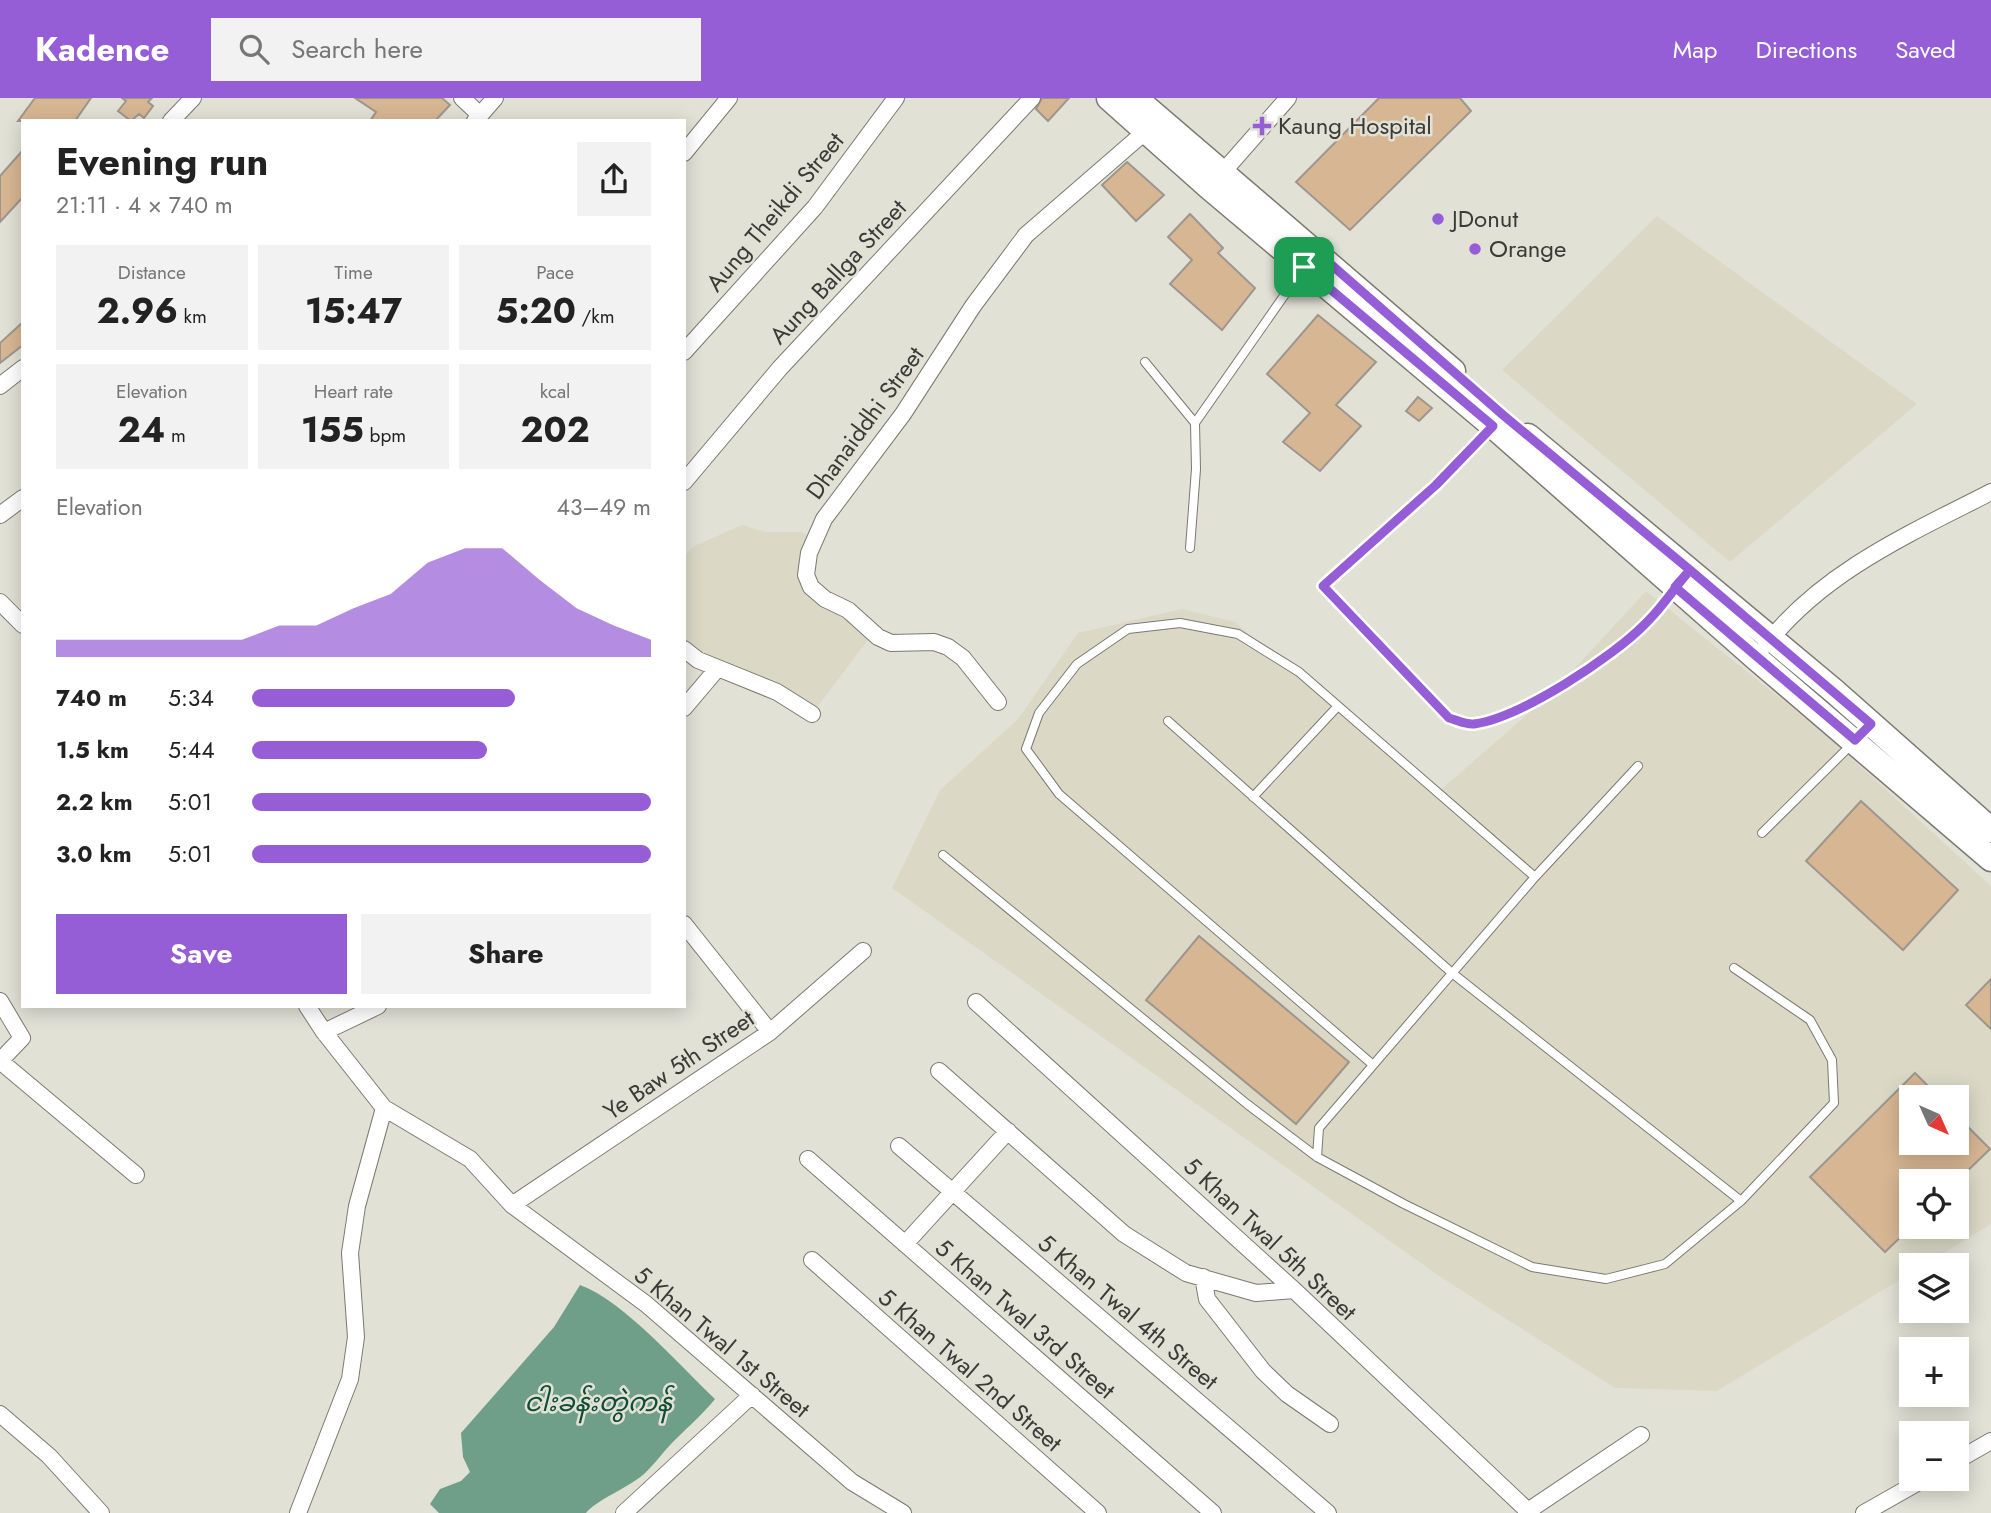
<!DOCTYPE html>
<html lang="en">
<head>
<meta charset="utf-8">
<style>
	body { margin:0; font-family:Jost,"Noto Sans Myanmar",sans-serif; background:#f2f2f2; color:#222; height:100vh; display:flex; flex-direction:column; font-size:26px; white-space:nowrap }
	* { box-sizing:border-box; margin:0 }
	p { font-size:23px; color:#767676 }
	.icon { flex:none; width:38px; height:38px; fill:none; stroke:currentColor; stroke-width:2; stroke-linecap:round; stroke-linejoin:round }
	.map { position:relative; flex:1; overflow:hidden }
	.drawer { position:absolute; left:21px; top:21px; width:665px; height:889px; display:flex; flex-direction:column; background:#fff; border-radius:0px; box-shadow:0 4px 18px #0003 }
	.drawer>* { flex:none }
	.needle { width:46px; rotate:135deg }
	.controls { position:absolute; left:1899px; top:987px; display:grid; gap:14px }
	.controls a { display:grid; place-items:center; width:70px; height:70px; border-radius:0px; background:#fff; box-shadow:0 4px 18px #0003; font-size:35px }
	.pin { position:absolute; display:grid; place-items:center; width:60px; height:60px; color:#fff; margin:-30px; border-radius:14px; box-shadow:0 4px 10px #0006 }
	.round { display:grid; place-items:center; flex:none; width:74px; height:74px; border-radius:0px; background:#f2f2f2 }
	.head { display:flex; align-items:center; justify-content:space-between; height:119px; padding:0 35px }
	h1 { font-size:38px; font-weight:700; line-height:52px }
	.metrics { display:grid; grid-template-columns:repeat(3,1fr); gap:10px; height:119px; padding:7px 35px }
	.metrics div { display:grid; align-content:center; border-radius:0px; background:#f2f2f2; text-align:center }
	.metrics b { font-size:35px; font-weight:700 }
	.metrics small { font-size:19px; font-weight:400 }
	.metrics p { font-size:19px }
	.chart { height:196px; padding:14px 35px }
	.chart p { display:flex; justify-content:space-between }
	.chart svg { width:100%; height:126px; margin-top:7px; fill:#955ed7; opacity:.7 }
	.cta { display:flex; gap:14px; margin-top:auto; padding:14px 35px }
	.cta a { flex:1; height:80px; border-radius:0px; background:#955ed7; color:#fff; font-size:28px; font-weight:700; line-height:80px; text-align:center }
	.cta a+a { background:#f2f2f2; color:#222 }
	ul { padding:0 35px; list-style:none; font-size:23px }
	li { display:grid; grid-template-columns:112px 84px 1fr; align-items:center; height:52px }
	li i { height:18px; border-radius:9px; background:#955ed7 }
	header { display:flex; align-items:center; gap:42px; box-sizing:border-box; height:98px; padding:0 35px; background:#955ed7; color:#fff }
	header strong { font-size:33px }
	nav { display:flex; gap:38px; margin-inline-start:auto; font-size:24px }
	.search { width:490px; height:63px; background:#f2f2f2; display:flex; align-items:center; gap:18px; box-sizing:border-box; padding:0 24px; border-radius:0px; color:#767676; font-size:26px }
	.map>svg:first-child { display:block }
</style>
</head>
<body>
<header>
<strong>Kadence</strong>
<div class="search"><svg class="icon" aria-label="search" viewBox="0 0 24 24"><circle cx="10" cy="10" r="6"/><path d="M15 15l6 6"/></svg>Search here</div>
<nav><a>Map</a><a>Directions</a><a>Saved</a></nav>
</header>
<div class="map">
<svg width="1991" height="1415" viewBox="0 0 1991 1415">
	<rect width="100%" height="100%" fill="#e2e1d6"/>
	<path fill="#dbd9c6" fill-rule="evenodd" d="M1657,118L1917,306L1730,464L1502,272Z
		M742,427L765,434H801L820,445L816,465L806,486L871,538L812,616L684,551V458L694,448Z
		M1646,493L1824,635L1991,788V1126L1924,1167H1911V1175L1717,1293L1615,1290L1442,1180L892,790L940,692L1018,621L1078,535L1182,511L1235,524L1436,696L1553,594ZM1911,999H1956V1045H1911ZM1911,1083H1956V1129H1911Z"/>
	<path fill="#709f89" d="M580,1187C624,1203 679,1267 715,1301C703,1316 690,1327 677,1340C665,1351 656,1365 644,1376C629,1389 595,1403 586,1415H439L430,1406L440,1391L461,1383L470,1374L463,1359L461,1335L554,1229Z"/>
	<path fill="#d7b693" stroke="#9e968e" stroke-width="2" d="M35,0H91L75,23H18Z
		M122,0H152L148,4L153,8L144,20L139,16L131,23L118,13L126,3Z
		M355,0H442L450,7L435,23H370L376,14Z
		M1042,0H1069L1048,23L1036,11Z
		M1379,0H1460L1471,13L1350,132L1296,84Z
		M23,52V99L0,124V78Z
		M1127,64L1164,97L1136,123L1102,87Z
		M1190,116L1223,150L1218,155L1255,190L1222,232L1170,186L1192,162L1168,139Z
		M1318,217L1376,264L1336,307L1361,328L1320,373L1283,344L1310,315L1267,276Z
		M23,224V247L0,265V245Z
		M1418,299L1432,310L1419,323L1406,313Z
		M1861,703L1958,792L1903,852L1806,763Z
		M1199,838L1349,964L1296,1026L1146,902Z
		M1991,881V931L1966,907Z
		M1915,975L1939,999H1911V1045H1956V1017L1990,1051L1957,1083H1911V1129L1885,1154L1810,1079Z"/>
	<g fill="none" stroke-linecap="round" stroke-linejoin="round">
		<defs>
			<path id="lane" d="M1145,264L1195,325L1196,371L1190,450
				M1195,325L1302,172
				M1491,330L1436,387L1323,488L1449,620C1455,622 1463,626 1469,627C1505,632 1620,552 1646,526C1655,516 1664,503 1673,492
				M1253,699L1338,608
				M1762,735L1852,646
				M943,757L1247,1006L1317,1059L1404,1106L1532,1169L1606,1181L1665,1166L1741,1103L1452,875L1168,623
				M1734,870L1810,922L1832,962L1834,1005L1741,1103
				M1372,966L1059,696L1026,651L1039,615L1077,566L1128,531L1180,525L1238,536L1299,574L1535,779
				M1317,1059L1319,1030L1535,779L1638,668"/>
			<path id="street" d="M462,0L480,17
				M171,23L193,0
				M475,23L495,0
				M684,55L729,0
				M1223,74L1288,0
				M684,254L815,109L896,0
				M0,288L23,270
				M684,384L780,270L1032,0
				M0,417L23,400
				M0,504L23,527
				M1766,547C1822,474 1911,435 1991,394
				M684,551L698,562L777,594L812,616
				M998,604L963,560L948,549L934,544L891,545L878,539L848,512L825,501L811,489L806,477L809,455L824,421L903,316L973,208L1026,137L1146,33
				M684,610L717,571
				M684,826L770,934
				M0,903L22,940L0,963
				M976,904L1294,1192L1528,1413L1526,1415
				M307,908L324,934L384,1010L470,1061L512,1107L646,1206L852,1384L903,1415
				M324,934L378,908
				M0,963L136,1077
				M939,973L1124,1136L1186,1175L1256,1195L1294,1192
				M899,1048L1328,1415
				M808,1061L1213,1415
				M512,1107L770,934L863,853
				M905,1146L1008,1033
				M812,1162L1098,1415
				M1203,1179L1207,1201L1263,1273L1287,1296L1330,1326
				M0,1316L49,1358L101,1415
				M1956,1363L1991,1343
				M1528,1413L1641,1337
				M298,1415L350,1281L356,1239L350,1155L357,1108L384,1010
				M624,1415L752,1297
				M1864,1415L1924,1381"/>
			<path id="primary" d="M1109,0L1209,89L1493,328L1756,560L1991,761
				M1135,0L1453,273
				M1528,338L1834,593L1991,732"/>
		</defs>
		<use href="#lane" stroke="#7b7970" stroke-width="10"/>
		<use href="#street" stroke="#7b7970" stroke-width="18"/>
		<use href="#primary" stroke="#7b7970" stroke-width="27"/>
		<use href="#lane" stroke="#fff" stroke-width="8"/>
		<use href="#street" stroke="#fff" stroke-width="16"/>
		<use href="#primary" stroke="#fff" stroke-width="24"/>
	</g>
	<g fill="none" stroke-linecap="round" stroke-linejoin="round">
		<defs>
			<path id="route" d="M1304,169L1493,328L1436,387L1323,488L1449,620C1457,622 1466,627 1474,626C1520,620 1613,559 1645,526C1662,510 1675,489 1690,472L1871,626L1855,642L1675,489L1690,472L1503,317L1318,155L1304,169"/>
		</defs>
		<use href="#route" stroke="#fff" stroke-width="14"/>
		<use href="#route" stroke="#955ed7" stroke-width="9"/>
	</g>
	<g fill="#955ed7" stroke="#e2e1d6" stroke-width="2.5">
		<path d="M1258.5 17.5h7v7h7v7h-7v7h-7v-7h-7v-7h7z"/>
		<circle cx="1438" cy="121" r="7"/>
		<circle cx="1475" cy="151" r="7"/>
	</g>
	<g text-anchor="middle" stroke-width="5" stroke-linejoin="round" paint-order="stroke">
		<g font-size="24" fill="#3b3a36" stroke="#e2e1d6" text-anchor="start">
			<text x="1278" y="36">Kaung Hospital</text>
			<text x="1452" y="129">JDonut</text>
			<text x="1489" y="159">Orange</text>
		</g>
		<g font-size="24" fill="#3b3a36" stroke="#e2e1d6">
			<text transform="translate(775 114) rotate(-50)" y="8">Aung Theikdi Street</text>
			<text transform="translate(838 174) rotate(-47)" y="8">Aung Ballga Street</text>
			<text transform="translate(865 325) rotate(-54)" y="8">Dhanaiddhi Street</text>
			<text transform="translate(679 967) rotate(-34)" y="8">Ye Baw 5th Street</text>
			<text transform="translate(1270 1141) rotate(43)" y="8">5 Khan Twal 5th Street</text>
			<text transform="translate(1128 1214) rotate(40)" y="8">5 Khan Twal 4th Street</text>
			<text transform="translate(1025 1221) rotate(41)" y="8">5 Khan Twal 3rd Street</text>
			<text transform="translate(722 1244) rotate(40)" y="8">5 Khan Twal 1st Street</text>
			<text transform="translate(970 1272) rotate(41)" y="8">5 Khan Twal 2nd Street</text>
		</g>
		<g font-size="26" font-style="italic" fill="#0f4c36" stroke="#e2e1d6">
			<text x="598" y="1313">ငါးခန်းတွဲကန်</text>
		</g>
	</g>
</svg>
<div class="controls">
<a><svg class="needle" viewBox="-14 -14 28 28"><path d="M0-13l5 13h-10z" fill="#e53935"/><path d="M0 13l5-13h-10z" fill="#767676"/></svg></a>
<a><svg class="icon" aria-label="locate" viewBox="0 0 24 24"><circle cx="12" cy="12" r="6"/><path d="M12 2v4M12 18v4M2 12h4M18 12h4"/></svg></a>
<a><svg class="icon" aria-label="layers" viewBox="0 0 24 24"><path d="M12 4l9 5-9 5-9-5zM3 14l9 5 9-5"/></svg></a>
<a>+</a>
<a>−</a>
</div>
<div class="pin" style="left:1304px;top:169px;background:#1e9e55"><svg class="icon" aria-label="arrive" viewBox="0 0 24 24"><path d="M6 21V4h12l-3 4 3 4H6"/></svg></div>
<section class="drawer">
<div class="head"><div><h1>Evening run</h1><p>21:11 · 4 × 740 m</p></div><a class="round"><svg class="icon" aria-label="share" viewBox="0 0 24 24"><path d="M12 15V3M7 8l5-5 5 5M5 13v7h14v-7"/></svg></a></div>
<div class="metrics">
<div><p>Distance</p><b>2.96<small> km</small></b></div>
<div><p>Time</p><b>15:47</b></div>
<div><p>Pace</p><b>5:20<small> /km</small></b></div>
</div>
<div class="metrics">
<div><p>Elevation</p><b>24<small> m</small></b></div>
<div><p>Heart rate</p><b>155<small> bpm</small></b></div>
<div><p>kcal</p><b>202</b></div>
</div>
<div class="chart"><p><span>Elevation</span>43–49 m</p>
<svg viewBox="0 0 160 44" preserveAspectRatio="none"><path d="M0 44V38L10 38L20 38L30 38L40 38L50 38L60 33L70 33L80 27L90 22L100 11L110 6L120 6L130 17L140 27L150 33L160 38V44z"/></svg>
</div>
<ul>
<li><b>740 m</b>5:34<i style="width:66%"></i></li>
<li><b>1.5 km</b>5:44<i style="width:59%"></i></li>
<li><b>2.2 km</b>5:01<i style="width:100%"></i></li>
<li><b>3.0 km</b>5:01<i style="width:100%"></i></li>
</ul>
<div class="cta"><a>Save</a><a>Share</a></div>
</section>
</div>
</body>
</html>
